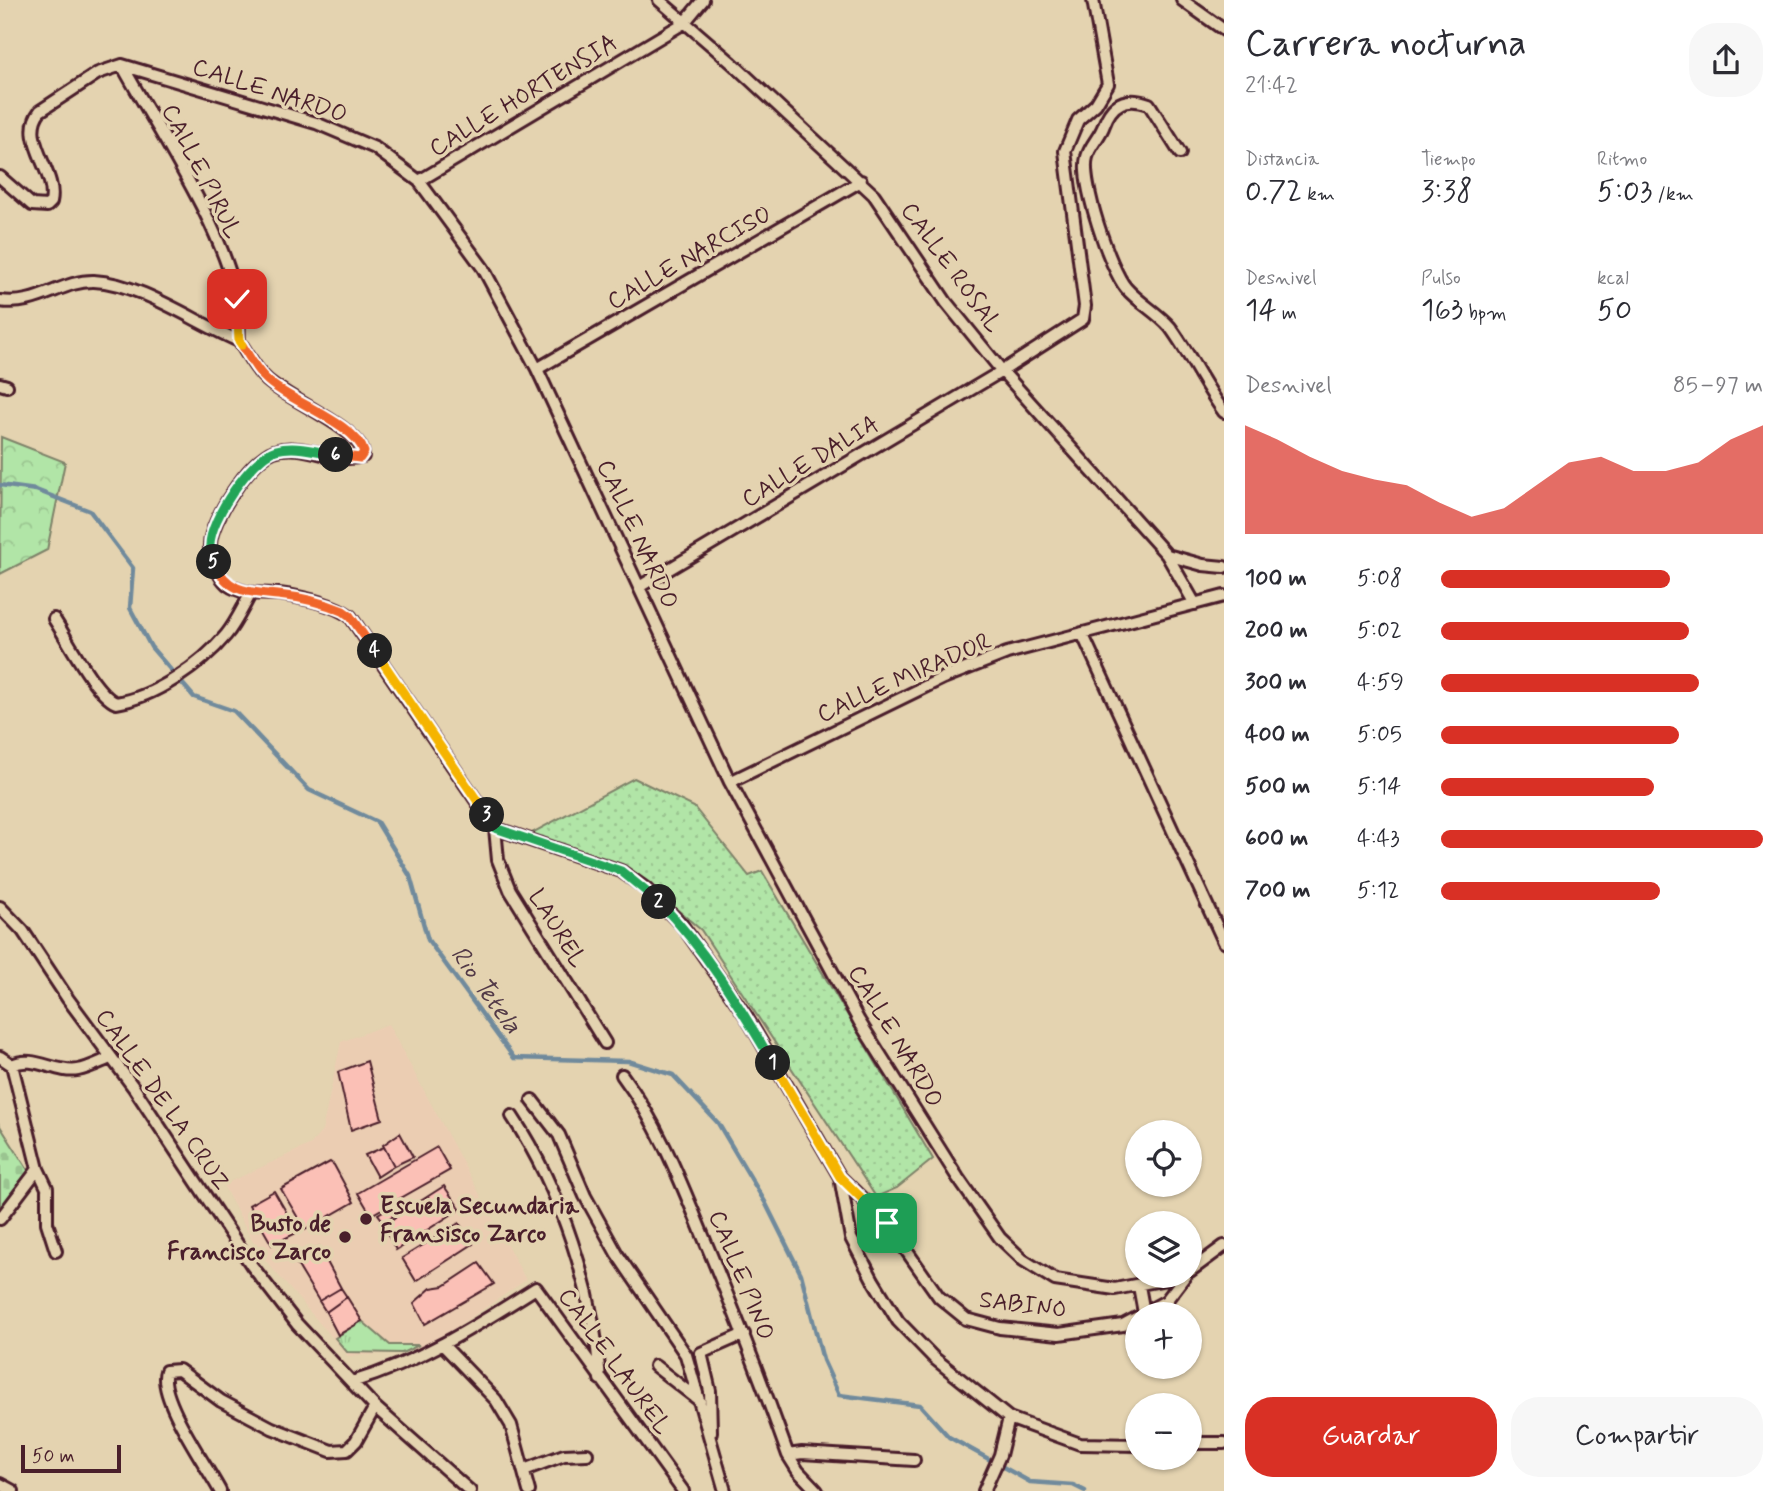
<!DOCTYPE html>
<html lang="es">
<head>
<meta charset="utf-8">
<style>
	body { margin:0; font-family:Mynerve,sans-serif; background:#f7f7f7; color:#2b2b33; height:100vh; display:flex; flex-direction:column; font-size:26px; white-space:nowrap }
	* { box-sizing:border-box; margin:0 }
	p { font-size:23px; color:#7c7c81 }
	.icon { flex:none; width:38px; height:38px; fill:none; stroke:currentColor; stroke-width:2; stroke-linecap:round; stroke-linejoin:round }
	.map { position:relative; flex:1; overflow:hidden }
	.sheet { display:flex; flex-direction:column; background:#fff; width:560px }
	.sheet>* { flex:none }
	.buttons { position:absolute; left:1125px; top:1120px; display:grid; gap:14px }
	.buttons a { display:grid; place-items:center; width:77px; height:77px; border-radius:50%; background:#fff; box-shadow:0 2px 5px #0004; font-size:35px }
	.scale { position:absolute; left:21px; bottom:18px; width:100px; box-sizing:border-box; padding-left:7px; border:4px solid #4a1f2b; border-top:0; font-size:19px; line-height:24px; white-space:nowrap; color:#4a1f2b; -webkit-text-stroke:5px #e4d3b0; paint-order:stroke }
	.pin { position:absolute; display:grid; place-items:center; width:60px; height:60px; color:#fff; margin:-30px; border-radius:14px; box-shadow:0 4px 10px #0006 }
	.km { position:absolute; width:35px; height:35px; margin:-18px; border-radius:50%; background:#222; color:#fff; font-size:19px; line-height:35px; text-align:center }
	.round { display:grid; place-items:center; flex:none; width:74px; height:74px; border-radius:28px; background:#f7f7f7 }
	.head { display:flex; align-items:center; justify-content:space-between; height:119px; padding:0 21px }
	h1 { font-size:38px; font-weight:600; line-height:52px }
	.figures { display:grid; grid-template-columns:repeat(3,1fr); gap:10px; height:119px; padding:7px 21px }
	.figures div { display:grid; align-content:center }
	.figures b { font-size:30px; font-weight:600 }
	.figures small { font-size:19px; font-weight:400 }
	.figures p { font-size:19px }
	.chart { height:196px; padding:14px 21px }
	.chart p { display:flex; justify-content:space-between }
	.chart svg { width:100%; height:126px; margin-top:7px; fill:#d93025; opacity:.7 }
	.primary-button { display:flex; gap:14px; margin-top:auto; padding:14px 21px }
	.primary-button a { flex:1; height:80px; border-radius:28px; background:#d93025; color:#fff; font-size:28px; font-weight:600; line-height:80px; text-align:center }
	.primary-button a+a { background:#f7f7f7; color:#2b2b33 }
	ul { padding:0 21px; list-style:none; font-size:23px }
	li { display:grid; grid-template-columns:112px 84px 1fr; align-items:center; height:52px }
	li i { height:18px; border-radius:9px; background:#d93025 }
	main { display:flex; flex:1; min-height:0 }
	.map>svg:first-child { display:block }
</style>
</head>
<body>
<main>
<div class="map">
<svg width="1224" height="1491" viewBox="0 0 1224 1491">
	<defs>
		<pattern id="grass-tufts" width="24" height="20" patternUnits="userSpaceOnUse" patternTransform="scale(1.75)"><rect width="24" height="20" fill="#b1e5a7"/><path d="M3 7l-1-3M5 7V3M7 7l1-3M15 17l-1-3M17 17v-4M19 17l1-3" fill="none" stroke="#9ac490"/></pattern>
		<pattern id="forest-crowns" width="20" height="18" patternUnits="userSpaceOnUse" patternTransform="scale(1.75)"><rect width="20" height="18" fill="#b1e5a7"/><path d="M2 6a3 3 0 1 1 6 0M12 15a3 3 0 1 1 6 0" fill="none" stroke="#9ac490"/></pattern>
		<pattern id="cemetery-stones" width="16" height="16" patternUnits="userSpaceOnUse" patternTransform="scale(1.75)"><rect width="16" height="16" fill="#b1e5a7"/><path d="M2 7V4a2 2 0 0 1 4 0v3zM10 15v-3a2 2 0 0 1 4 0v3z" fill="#9ac490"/></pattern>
		<pattern id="park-dots" width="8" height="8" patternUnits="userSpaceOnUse" patternTransform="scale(1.75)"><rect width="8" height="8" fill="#b1e5a7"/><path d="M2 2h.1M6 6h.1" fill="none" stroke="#9ac490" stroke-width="1.8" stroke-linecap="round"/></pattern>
	</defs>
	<rect width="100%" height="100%" fill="#e4d3b0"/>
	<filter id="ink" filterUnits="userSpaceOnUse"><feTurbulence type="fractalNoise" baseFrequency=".0143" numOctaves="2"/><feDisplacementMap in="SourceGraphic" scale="14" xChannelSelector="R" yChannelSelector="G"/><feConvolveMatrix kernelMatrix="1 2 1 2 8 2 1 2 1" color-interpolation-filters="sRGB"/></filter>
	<g filter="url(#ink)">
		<path fill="#ebcdb2" d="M388,1024L526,1280L433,1343L401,1353L348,1356L259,1253L223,1185L311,1144L322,1131L341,1042Z"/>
		<path fill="url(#grass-tufts)" stroke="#7e8269" stroke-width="2" d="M362,1321L390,1345H419L402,1353L347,1352L335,1338Z"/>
		<path fill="url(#forest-crowns)" stroke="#7e8269" stroke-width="2" d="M1,437L65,462L47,550L0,574Z"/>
		<path fill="url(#cemetery-stones)" stroke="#7e8269" stroke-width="2" d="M0,1126L31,1175L0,1212Z"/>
		<path fill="url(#park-dots)" stroke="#7e8269" stroke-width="2" d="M634,778L694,807L749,876L762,871L933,1159L897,1188L876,1197L701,930L631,870L530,834Z"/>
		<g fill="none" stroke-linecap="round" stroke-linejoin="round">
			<path stroke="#6f8a9c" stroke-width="4.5" d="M0,485L36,490L90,511L133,568L130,608L151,647L194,697L234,711L309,790L377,822L410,876L428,940L514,1058L628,1061L673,1075L718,1123L765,1202L801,1274L823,1360L839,1395L920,1405L949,1437L1030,1482L1073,1485L1085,1491"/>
		</g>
		<path fill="#fbc0b6" stroke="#4a1f2b" stroke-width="2" d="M367,1061L382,1119L351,1130L338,1072Z
			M400,1133L413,1157L394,1166L383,1145Z
			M384,1147L394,1166L377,1177L365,1155Z
			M437,1147L450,1170L371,1215L358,1193Z
			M330,1162L334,1165L354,1202L305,1230L281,1189Z
			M444,1186L460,1209L396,1250L383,1225Z
			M274,1191L298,1232L272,1245L249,1205Z
			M395,1204L400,1211L384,1222L378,1214Z
			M459,1223L473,1244L416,1281L402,1258Z
			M319,1247L341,1288L319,1301L295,1261Z
			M479,1263L494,1284L425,1324L414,1303L431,1288L444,1286Z
			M341,1288L347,1297L326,1312L319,1301Z
			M347,1297L362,1321L338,1335L326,1312Z"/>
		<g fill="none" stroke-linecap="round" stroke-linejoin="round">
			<defs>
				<path id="street" d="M659,0L732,63L874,195L946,302L1002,371L1167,555L1195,604
					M1182,0L1224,30
					M122,65C160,134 220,222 237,298C240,311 238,327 239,341
					M1180,153L1149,104C1126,96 1112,103 1104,125C1100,137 1090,145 1087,157C1080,181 1110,269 1126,288C1139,303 1157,312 1170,327C1190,354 1204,385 1224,412
					M0,177L32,205L47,206L51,202C58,172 18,139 40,111L98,73L122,65L316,123L375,148L419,181L483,268L537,369L730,782L859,1021L958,1178L1000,1238L1023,1260L1055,1280L1115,1289L1182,1276
					M419,181L684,23L703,0
					M0,301C37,307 62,280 94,281C140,283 196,323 239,341
					M239,341C247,353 254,367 264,377C284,399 365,429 363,456C335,465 304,441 274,451C250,459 210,521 210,545C209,556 219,577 227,584C242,595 261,593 279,594C301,597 331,603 350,616L495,828L498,860L510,890L605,1043
					M537,369L861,181
					M0,384L7,386
					M1167,555L1203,565L1224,567
					M639,587L1002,371L1083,319L1085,306L1065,151L1078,120L1096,104L1108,84L1093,0
					M54,619C68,640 95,694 116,703C155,697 201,665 226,635C236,623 243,607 251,593
					M1082,633L1224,942
					M730,782L943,678L1007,653L1224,596
					M495,828L621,871L645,888L682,925L746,1016L840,1177L851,1238L873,1280L898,1321L934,1358L1009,1418L1080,1444L1138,1445
					M0,907L23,931L68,999L134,1088L252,1266L297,1324L375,1407L470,1491
					M0,1057L12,1065
					M622,1075C657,1122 679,1177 701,1231C732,1305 761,1379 788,1455L798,1471L817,1491
					M532,1100L559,1135L585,1196L617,1254L686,1355L725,1491
					M512,1116C561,1190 594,1291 600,1379
					M840,1177L887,1223L939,1297L966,1319L1000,1328L1059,1334L1123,1325L1138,1317
					M0,1219L38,1169
					M56,1251L47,1223V1188L38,1169L12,1065C33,1054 56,1074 78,1070C89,1068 100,1062 110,1058
					M1190,1271L1224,1246
					M1139,1286L1144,1313
					M1142,1314L1166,1301L1185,1276
					M444,1346L496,1400L511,1425L529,1491
					M655,1366L700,1401
					M352,1382C420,1362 476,1326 536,1288L683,1491
					M711,1432L710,1391L701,1353L744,1334
					M1190,1443H1224
					M788,1455L802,1453L914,1460
					M524,1470L564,1455L587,1454
					M0,1484L13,1491
					M220,1491C207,1466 157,1397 166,1371L179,1370L221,1401L272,1428L331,1451L347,1450L356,1441L375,1407
					M984,1491L1000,1455L1009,1418"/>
			</defs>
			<use href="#street" stroke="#4a1f2b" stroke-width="16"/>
			<use href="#street" stroke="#e4d3b0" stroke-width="10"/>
		</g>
	</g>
	<g fill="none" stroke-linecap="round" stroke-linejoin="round" filter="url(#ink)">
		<defs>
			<path id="split-1" d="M773,1063L840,1177L887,1223"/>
			<path id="split-2" d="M659,902C705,949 740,1007 773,1063"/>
			<path id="split-3" d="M487,815L495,828L621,871L659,902"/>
			<path id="split-4" d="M375,651L487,815"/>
			<path id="split-5" d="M214,562C227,593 249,592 278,595C299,597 324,603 343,611L350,616L375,651"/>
			<path id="split-6" d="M214,562C212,557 210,552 210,546C209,520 252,457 276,450C295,445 317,451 336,455"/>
			<path id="split-7" d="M242,345C249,356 255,368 264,377C286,401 356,423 364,452L360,458L336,455"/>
			<path id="split-8" d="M237,299L239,341L242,345"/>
		</defs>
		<use href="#split-1" stroke="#fff" stroke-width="14"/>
		<use href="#split-2" stroke="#fff" stroke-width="14"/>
		<use href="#split-3" stroke="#fff" stroke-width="14"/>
		<use href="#split-4" stroke="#fff" stroke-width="14"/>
		<use href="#split-5" stroke="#fff" stroke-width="14"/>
		<use href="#split-6" stroke="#fff" stroke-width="14"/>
		<use href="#split-7" stroke="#fff" stroke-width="14"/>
		<use href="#split-8" stroke="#fff" stroke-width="14"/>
		<use href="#split-1" stroke="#f5b400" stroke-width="9"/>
		<use href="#split-2" stroke="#22a559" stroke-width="9"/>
		<use href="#split-3" stroke="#22a559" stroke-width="9"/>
		<use href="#split-4" stroke="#f5b400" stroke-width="9"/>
		<use href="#split-5" stroke="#f0652b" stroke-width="9"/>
		<use href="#split-6" stroke="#22a559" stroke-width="9"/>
		<use href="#split-7" stroke="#f0652b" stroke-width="9"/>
		<use href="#split-8" stroke="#f5b400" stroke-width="9"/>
	</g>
	<g fill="#4a1f2b" stroke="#e4d3b0" stroke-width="2.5">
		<circle cx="366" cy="1219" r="7"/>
		<circle cx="345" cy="1237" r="7"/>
	</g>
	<g text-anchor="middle" stroke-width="7" stroke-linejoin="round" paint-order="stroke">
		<g font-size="24" fill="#4a1f2b" stroke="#e4d3b0">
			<text transform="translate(270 90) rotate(18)" y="8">CALLE NARDO</text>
			<text transform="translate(523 95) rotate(-31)" y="8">CALLE HORTENSIA</text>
			<text transform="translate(202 171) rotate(63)" y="8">CALLE PIRUL</text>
			<text transform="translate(689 257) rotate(-30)" y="8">CALLE NARCISO</text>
			<text transform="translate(952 267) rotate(54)" y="8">CALLE ROSAL</text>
			<text transform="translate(810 461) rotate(-31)" y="8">CALLE DALIA</text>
			<text transform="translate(638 534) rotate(65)" y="8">CALLE NARDO</text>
			<text transform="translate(904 677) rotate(-24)" y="8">CALLE MIRADOR</text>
			<text transform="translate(558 928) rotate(58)" y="8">LAUREL</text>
			<text transform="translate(896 1036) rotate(59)" y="8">CALLE NARDO</text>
			<text transform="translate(163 1099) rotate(55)" y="8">CALLE DE LA CRUZ</text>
			<text transform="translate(742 1275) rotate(68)" y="8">CALLE PINO</text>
			<text transform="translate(1023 1304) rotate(7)" y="8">SABINO</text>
			<text transform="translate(615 1361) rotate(54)" y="8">CALLE LAUREL</text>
		</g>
		<g font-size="24" font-weight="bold" fill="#4a1f2b" stroke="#e4d3b0" text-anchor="start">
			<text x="380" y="1213">Escuela Secundaria<tspan x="380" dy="28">Fransisco Zarco</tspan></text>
			<text x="331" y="1231" text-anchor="end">Busto de<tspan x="331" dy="28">Francisco Zarco</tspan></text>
		</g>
		<g font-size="26" font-style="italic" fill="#533a47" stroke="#e4d3b0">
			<text transform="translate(487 989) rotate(54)" y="9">Rio Tetela</text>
		</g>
	</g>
</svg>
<div class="buttons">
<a><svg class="icon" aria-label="locate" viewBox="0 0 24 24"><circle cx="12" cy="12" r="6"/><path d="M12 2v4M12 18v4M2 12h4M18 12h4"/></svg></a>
<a><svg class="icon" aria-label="layers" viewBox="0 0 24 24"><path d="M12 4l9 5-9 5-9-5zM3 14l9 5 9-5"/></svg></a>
<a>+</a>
<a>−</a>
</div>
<div class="scale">50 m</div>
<div class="pin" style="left:887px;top:1223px;background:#1e9e55"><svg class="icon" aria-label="arrive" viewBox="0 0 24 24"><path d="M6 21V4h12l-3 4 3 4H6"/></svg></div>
<div class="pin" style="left:237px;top:299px;background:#d93025"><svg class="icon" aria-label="check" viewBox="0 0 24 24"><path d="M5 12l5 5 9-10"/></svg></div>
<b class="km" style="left:773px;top:1063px">1</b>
<b class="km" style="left:659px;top:902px">2</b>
<b class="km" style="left:487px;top:815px">3</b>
<b class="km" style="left:375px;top:651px">4</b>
<b class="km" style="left:214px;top:562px">5</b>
<b class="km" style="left:336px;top:455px">6</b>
</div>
<section class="sheet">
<div class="head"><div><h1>Carrera nocturna</h1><p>21:42</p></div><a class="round"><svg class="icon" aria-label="share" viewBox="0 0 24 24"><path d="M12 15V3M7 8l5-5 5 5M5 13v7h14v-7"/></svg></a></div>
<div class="figures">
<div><p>Distancia</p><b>0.72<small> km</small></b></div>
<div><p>Tiempo</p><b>3:38</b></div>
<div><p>Ritmo</p><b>5:03<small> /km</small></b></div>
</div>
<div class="figures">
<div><p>Desnivel</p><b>14<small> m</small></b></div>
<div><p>Pulso</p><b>163<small> bpm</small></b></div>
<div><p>kcal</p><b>50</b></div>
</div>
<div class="chart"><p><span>Desnivel</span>85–97 m</p>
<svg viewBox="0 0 160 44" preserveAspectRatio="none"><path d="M0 44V6L10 11L20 17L30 22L40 25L50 27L60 33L70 38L80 35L90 27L100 19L110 17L120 22L130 22L140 19L150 11L160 6V44z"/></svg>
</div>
<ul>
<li><b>100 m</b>5:08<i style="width:71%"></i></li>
<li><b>200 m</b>5:02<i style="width:77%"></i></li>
<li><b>300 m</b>4:59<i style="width:80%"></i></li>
<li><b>400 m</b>5:05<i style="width:74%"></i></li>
<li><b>500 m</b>5:14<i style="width:66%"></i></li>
<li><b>600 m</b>4:43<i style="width:100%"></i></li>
<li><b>700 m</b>5:12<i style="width:68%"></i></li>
</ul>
<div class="primary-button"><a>Guardar</a><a>Compartir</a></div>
</section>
</main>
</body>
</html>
